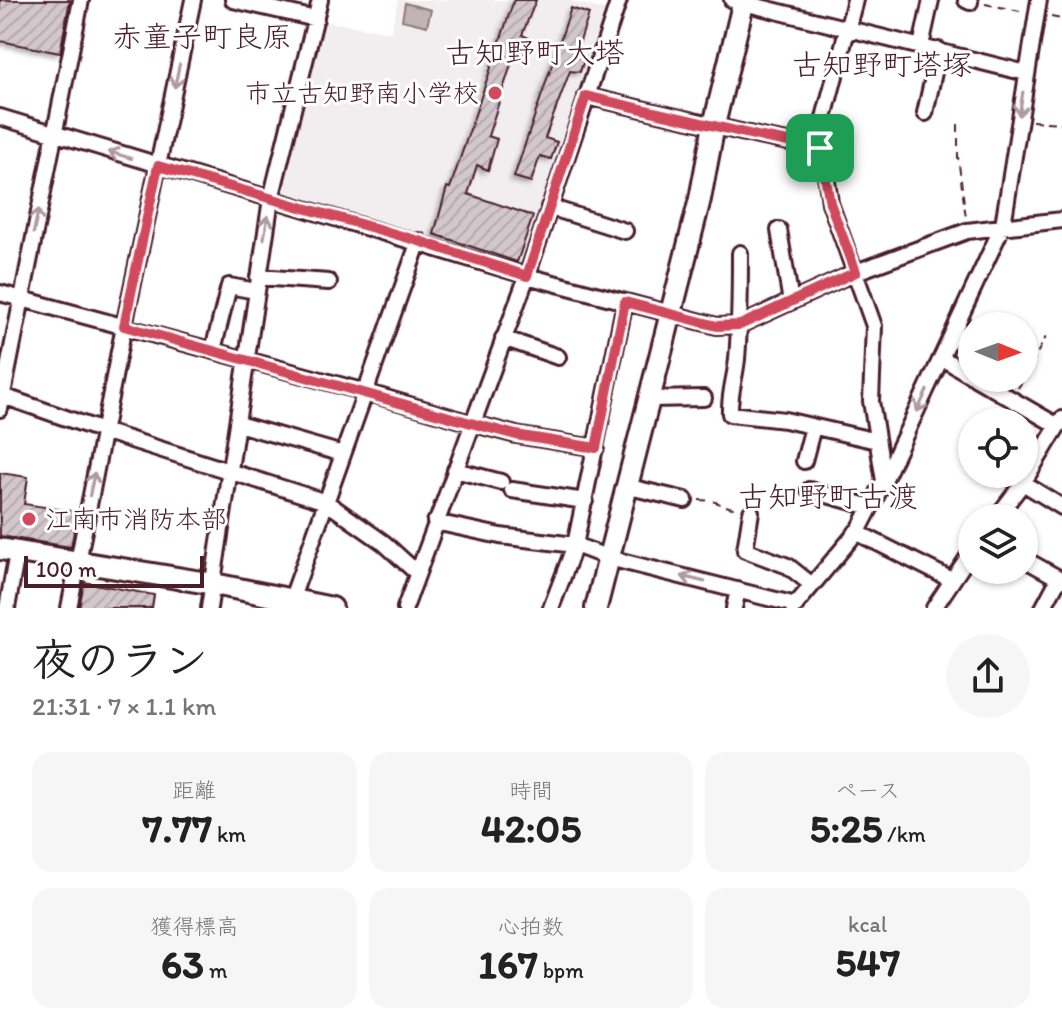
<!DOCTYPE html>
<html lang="ja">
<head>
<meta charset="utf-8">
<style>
	body { margin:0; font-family:Itim,"Klee One",sans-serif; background:#f6f6f6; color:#222; height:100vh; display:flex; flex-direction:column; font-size:30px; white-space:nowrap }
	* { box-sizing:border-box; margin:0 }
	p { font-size:26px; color:#767676 }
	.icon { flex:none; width:44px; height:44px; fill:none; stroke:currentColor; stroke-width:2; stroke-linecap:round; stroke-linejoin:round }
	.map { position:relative; height:608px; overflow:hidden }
	.sheet { display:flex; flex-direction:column; background:#fff; flex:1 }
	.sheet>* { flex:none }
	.needle { width:52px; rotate:91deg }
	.tools { position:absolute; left:958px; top:312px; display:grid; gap:16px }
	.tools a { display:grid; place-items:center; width:80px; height:80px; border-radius:50%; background:#fff; box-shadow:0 2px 6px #0004; font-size:40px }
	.scale { position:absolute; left:24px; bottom:20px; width:180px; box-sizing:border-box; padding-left:8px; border:4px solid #4a1f2b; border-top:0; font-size:22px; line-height:28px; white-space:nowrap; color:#4a1f2b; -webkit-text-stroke:6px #fff; paint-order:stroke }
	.pin { position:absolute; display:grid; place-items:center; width:68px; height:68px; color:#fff; margin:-34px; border-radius:16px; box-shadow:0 4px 12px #0006 }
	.round { display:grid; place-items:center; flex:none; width:84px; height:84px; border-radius:42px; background:#f6f6f6 }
	.headline { display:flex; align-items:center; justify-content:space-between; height:136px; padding:0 32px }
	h1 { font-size:44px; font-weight:700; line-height:60px }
	.stats { display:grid; grid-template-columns:repeat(3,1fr); gap:12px; height:136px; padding:8px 32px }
	.stats div { display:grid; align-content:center; border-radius:20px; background:#f6f6f6; text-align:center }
	.stats b { font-size:40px; font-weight:700 }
	.stats small { font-size:22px; font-weight:400 }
	.stats p { font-size:22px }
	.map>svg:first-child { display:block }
</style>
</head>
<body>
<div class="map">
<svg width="1062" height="608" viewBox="0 0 1062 608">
	<defs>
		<pattern id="building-hatch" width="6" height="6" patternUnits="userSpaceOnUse" patternTransform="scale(2)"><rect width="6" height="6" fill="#d2c7cb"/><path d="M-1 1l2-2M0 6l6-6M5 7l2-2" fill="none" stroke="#b6aaae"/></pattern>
		<filter id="shadow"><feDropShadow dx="-3.5" dy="3.5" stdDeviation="2" flood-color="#0004"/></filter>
	</defs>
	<rect width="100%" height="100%" fill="#fff"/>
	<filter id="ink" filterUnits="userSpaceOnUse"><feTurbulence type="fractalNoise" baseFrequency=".0125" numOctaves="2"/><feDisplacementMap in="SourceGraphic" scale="16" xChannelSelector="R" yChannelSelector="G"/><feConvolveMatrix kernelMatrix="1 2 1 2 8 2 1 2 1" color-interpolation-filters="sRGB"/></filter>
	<g filter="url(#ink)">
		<path fill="#f2eeef" d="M398,0H567L608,11L523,266L278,195L321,21L391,32Z"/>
		<path fill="#c1b3b6" stroke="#91787e" stroke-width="2" d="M405,3L431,10L427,26L402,20Z"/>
		<path fill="url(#building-hatch)" stroke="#4a1f2b" stroke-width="2" filter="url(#shadow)" d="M0,0H70L60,53L0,41Z
			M514,0H536L522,35L531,39L524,55L515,52L488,136L497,139L488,170L477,165L468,194L533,216L517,262L434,234L447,187L450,188Z
			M571,8L589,14L576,53L585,57L580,72L570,71L545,138L557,142L551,159L540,156L531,182L514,177Z
			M0,473L28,477L24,504L78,512L71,547L0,536Z
			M84,582L154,595L152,608H79Z"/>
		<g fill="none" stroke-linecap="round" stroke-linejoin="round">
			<defs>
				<path id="street" d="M233,0L316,19
					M732,0L1026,73
					M855,0L820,133L830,203L874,326L871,401L884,481
					M966,0L970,2
					M921,46L931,0
					M586,96L762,137L820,148
					M925,113L939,50
					M0,117L527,276L717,326L740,325L856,272L967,231L1062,220
					M549,207L625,231
					M779,230L791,302
					M740,253C740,288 740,324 737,359C735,379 729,394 730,414L785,420L877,441
					M258,277L329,282
					M0,293L365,392L471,423L516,435L596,448
					M503,338L558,357
					M213,350L229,286L256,291
					M942,358L972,376
					M975,378L1058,426
					M0,395L103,431L326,502L384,543L417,573
					M648,399L704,398
					M0,409L81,0
					M238,424L343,454
					M804,461L813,427
					M455,470L501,482
					M1023,483L1062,507
					M625,486L685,500
					M512,490L585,501
					M809,490L871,507
					M751,512L745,550L788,566L812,585
					M996,518L1023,483L1062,419
					M435,522L500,536L575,545L609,558L796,605
					M856,532L952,580
					M1024,559L1062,580
					M292,598L419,241
					M7,608L17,553
					M69,608L124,326L193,0
					M209,608L271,199L320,0
					M405,608L527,276L619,0
					M551,608L575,545L625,302
					M734,608L738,590
					M793,608L860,528L881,487L1003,225L1039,0
					M934,608L972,551
					M1043,608L1059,578"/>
				<path id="secondary" d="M0,549L214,584L332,608
					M596,608L700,199L714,125L744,0"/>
			</defs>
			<use href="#street" stroke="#4a1f2b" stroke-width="20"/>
			<use href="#secondary" stroke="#4a1f2b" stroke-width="26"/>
			<path stroke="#4a1f2b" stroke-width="2" stroke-dasharray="8 6" stroke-linecap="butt" d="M985,4L1025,12
				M1051,17L1062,19
				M1032,121L1062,123
				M958,124V157L966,218
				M1024,377L1046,337
				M1018,388L1024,378
				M699,500C719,500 720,506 738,509"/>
			<use href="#street" stroke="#fff" stroke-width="14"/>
			<use href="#secondary" stroke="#fff" stroke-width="20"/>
		</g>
		<defs><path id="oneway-shaft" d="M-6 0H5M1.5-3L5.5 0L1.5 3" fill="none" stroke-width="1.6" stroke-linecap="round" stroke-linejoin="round" transform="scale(2)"/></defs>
		<g stroke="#ae9aa0">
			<use href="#oneway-shaft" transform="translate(177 76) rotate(102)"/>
			<use href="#oneway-shaft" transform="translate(1021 104) rotate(99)"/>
			<use href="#oneway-shaft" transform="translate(120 155) rotate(-163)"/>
			<use href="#oneway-shaft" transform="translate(36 221) rotate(-78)"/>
			<use href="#oneway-shaft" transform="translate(266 227) rotate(-80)"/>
			<use href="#oneway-shaft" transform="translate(922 401) rotate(115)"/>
			<use href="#oneway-shaft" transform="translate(92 484) rotate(-78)"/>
			<use href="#oneway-shaft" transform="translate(693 579) rotate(-166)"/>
		</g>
	</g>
	<g fill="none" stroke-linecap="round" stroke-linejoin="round" filter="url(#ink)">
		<defs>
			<path id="route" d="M586,96L762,137L820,148L830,203L856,272L740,325L717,326L625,302L596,448L516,435L471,423L124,326L158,166L419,241L527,276Z"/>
		</defs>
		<use href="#route" stroke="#fff" stroke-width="16"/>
		<use href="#route" stroke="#d1495b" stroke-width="10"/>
	</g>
	<g fill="#d1495b" stroke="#fff" stroke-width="3">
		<circle cx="495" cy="93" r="8"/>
		<circle cx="29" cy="519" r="8"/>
	</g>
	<g text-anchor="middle" stroke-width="6" stroke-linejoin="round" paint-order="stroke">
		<g font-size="26" fill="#4a1f2b" stroke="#fff" text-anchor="end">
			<text x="479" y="102">市立古知野南小学校</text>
			<text x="45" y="528" text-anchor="start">江南市消防本部</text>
		</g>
		<g font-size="30" fill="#4a1f2b" stroke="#fff">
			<text x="202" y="47">赤童子町良原</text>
			<text x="535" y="63">古知野町大塔</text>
			<text x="882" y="75">古知野町塔塚</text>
			<text x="828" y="507">古知野町古渡</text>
		</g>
	</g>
</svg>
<div class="tools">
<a><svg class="needle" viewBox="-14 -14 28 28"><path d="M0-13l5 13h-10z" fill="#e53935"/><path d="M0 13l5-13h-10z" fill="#767676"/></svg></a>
<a><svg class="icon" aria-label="locate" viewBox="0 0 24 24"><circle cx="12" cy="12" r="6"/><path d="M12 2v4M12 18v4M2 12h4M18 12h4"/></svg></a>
<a><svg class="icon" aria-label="layers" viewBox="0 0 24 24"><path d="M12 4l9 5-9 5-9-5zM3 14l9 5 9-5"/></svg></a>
</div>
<div class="scale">100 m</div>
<div class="pin" style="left:820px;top:148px;background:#1e9e55"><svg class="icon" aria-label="arrive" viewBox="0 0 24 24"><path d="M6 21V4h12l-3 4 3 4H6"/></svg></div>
</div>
<section class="sheet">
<div class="headline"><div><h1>夜のラン</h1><p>21:31 · 7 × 1.1 km</p></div><a class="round"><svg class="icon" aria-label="share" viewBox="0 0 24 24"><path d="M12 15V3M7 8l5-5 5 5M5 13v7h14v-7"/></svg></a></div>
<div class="stats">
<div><p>距離</p><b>7.77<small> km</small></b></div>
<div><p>時間</p><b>42:05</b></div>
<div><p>ペース</p><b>5:25<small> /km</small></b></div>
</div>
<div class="stats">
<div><p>獲得標高</p><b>63<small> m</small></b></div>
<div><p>心拍数</p><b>167<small> bpm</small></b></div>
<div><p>kcal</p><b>547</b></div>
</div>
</section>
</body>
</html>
